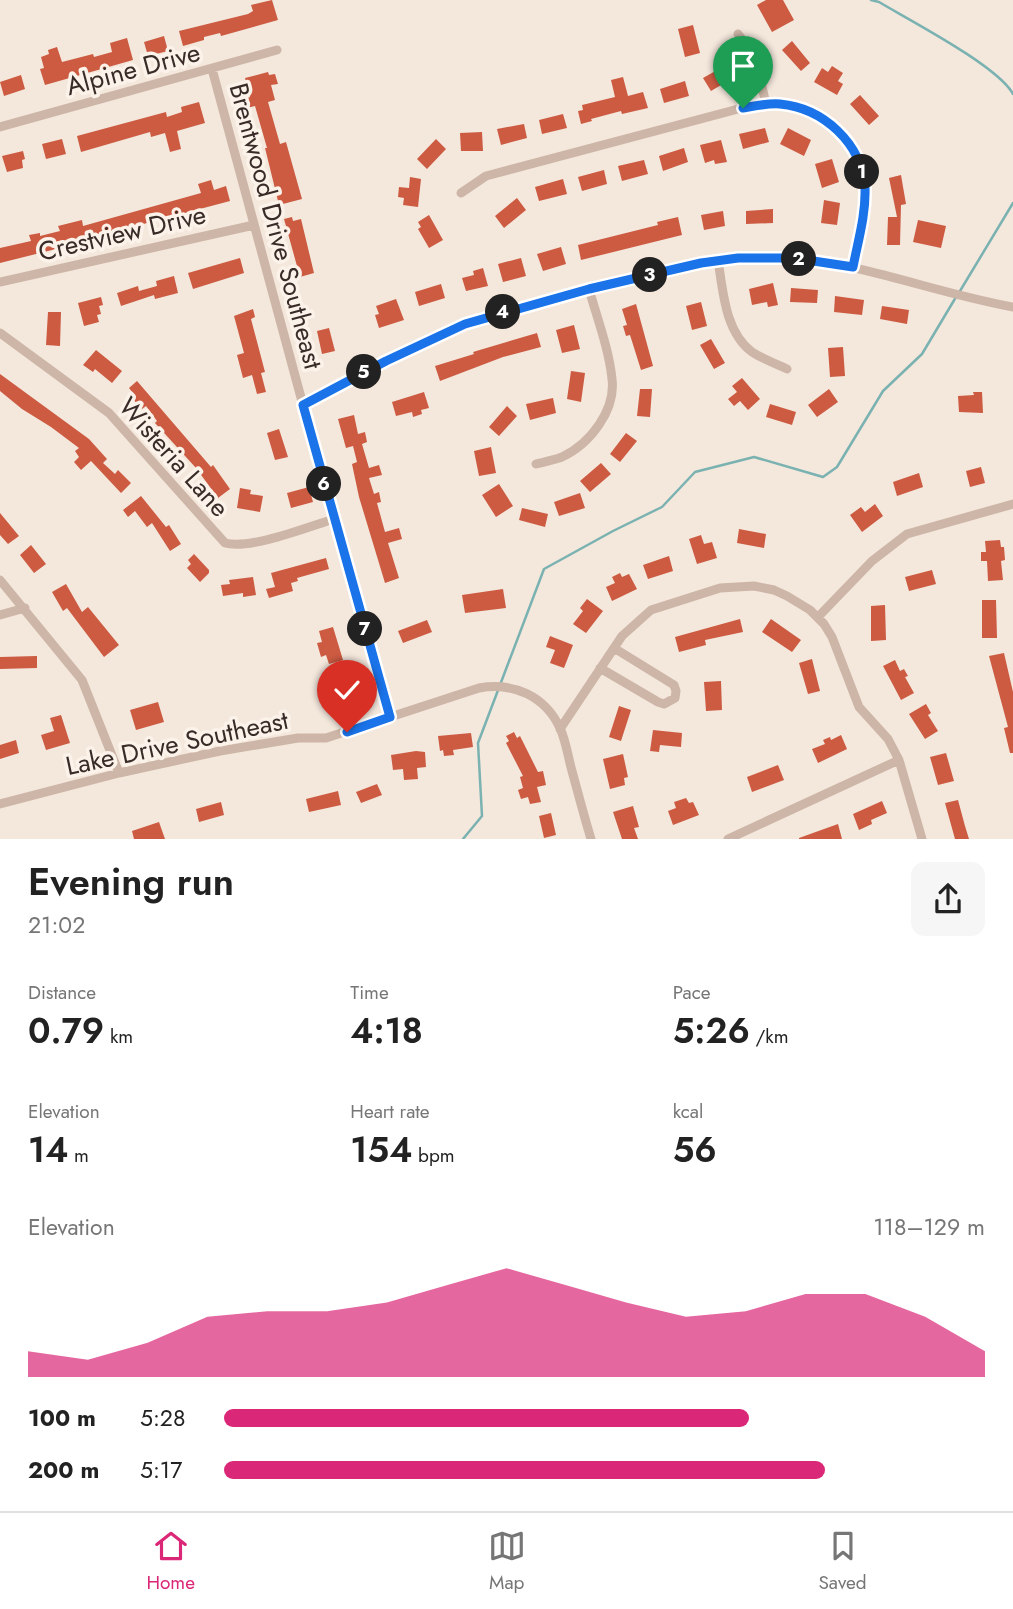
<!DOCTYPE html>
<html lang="en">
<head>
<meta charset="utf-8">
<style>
	body { margin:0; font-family:Jost,sans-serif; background:#f6f6f6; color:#222; height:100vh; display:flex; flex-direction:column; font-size:26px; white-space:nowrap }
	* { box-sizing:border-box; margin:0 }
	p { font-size:23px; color:#767676 }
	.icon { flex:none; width:38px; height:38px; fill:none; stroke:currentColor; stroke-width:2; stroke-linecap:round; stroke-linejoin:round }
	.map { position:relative; height:839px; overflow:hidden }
	.details { display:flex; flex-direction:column; background:#fff; flex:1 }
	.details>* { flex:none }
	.pin { position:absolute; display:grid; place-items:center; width:60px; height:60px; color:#fff; margin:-72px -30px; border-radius:50% 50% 50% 0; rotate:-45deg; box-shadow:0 0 7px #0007 }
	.pin .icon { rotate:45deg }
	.km { position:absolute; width:35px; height:35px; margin:-18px; border-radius:50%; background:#222; color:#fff; font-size:19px; line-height:35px; text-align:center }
	.round { display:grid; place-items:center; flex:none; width:74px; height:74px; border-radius:14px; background:#f6f6f6 }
	.headline { display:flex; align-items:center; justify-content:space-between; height:119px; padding:0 28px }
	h1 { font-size:38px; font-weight:600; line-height:52px }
	.figures { display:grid; grid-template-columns:repeat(3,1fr); gap:10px; height:119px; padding:7px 28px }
	.figures div { display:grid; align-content:center }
	.figures b { font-size:35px; font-weight:600 }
	.figures small { font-size:19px; font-weight:400 }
	.figures p { font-size:19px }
	.chart { height:196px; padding:14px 28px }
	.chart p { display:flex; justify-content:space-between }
	.chart svg { width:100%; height:126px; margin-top:7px; fill:#db2777; opacity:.7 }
	ul { padding:0 28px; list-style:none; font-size:23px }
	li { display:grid; grid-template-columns:112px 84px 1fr; align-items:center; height:52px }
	li i { height:18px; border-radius:9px; background:#db2777 }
	.tab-bar { display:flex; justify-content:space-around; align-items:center; height:98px; border-top:2px solid #e0e0e0; background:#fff; font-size:19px; color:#767676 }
	.tab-bar a { display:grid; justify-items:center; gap:4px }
	.tab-bar .current { color:#db2777 }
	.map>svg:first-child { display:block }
</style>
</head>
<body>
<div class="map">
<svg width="1013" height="839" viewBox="0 0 1013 839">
	<rect width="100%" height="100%" fill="#f4e7dc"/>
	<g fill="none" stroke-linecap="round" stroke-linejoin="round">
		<path stroke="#7ab2b1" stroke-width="2.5" d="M871,0L879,2C909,20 998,66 1013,94
			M960,291L1013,203
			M463,839L482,816L478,743L544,569L613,531L662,507L695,472L754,457L823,477L837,467L883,391L922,354L956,297"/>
	</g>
	<path fill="#cc5b42" d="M272,0L278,20L221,36L220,33L204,37V40L183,46L179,31L248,14L253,11L251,5Z
		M766,0H783L794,20L772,32L757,5Z
		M693,25L700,53L685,57L678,29Z
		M164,36L168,51L148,56L144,42Z
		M127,38L133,60L45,85L40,69L44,68L41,57L49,54L48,50L57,47L62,62L93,54L94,57L112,52L110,43Z
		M792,41L810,63L801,71L782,50Z
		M726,65L733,78L711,91L703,78Z
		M832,66L843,73L838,81L843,84L837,95L814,82L822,68L828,72Z
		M268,72L269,75L275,74L278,84L271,85L275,100L268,102L280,144L286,142L302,199L279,205L265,148H267L255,106L247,108L245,99L250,97L245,78Z
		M21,75L25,89L4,96L0,82Z
		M623,77L628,96L643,92L648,108L622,114L621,111L591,119L592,121L581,124L578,111L583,110L582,105L615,97L611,80Z
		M685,81L689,96L664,103L660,89Z
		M860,95L879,116L869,125L850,104Z
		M199,102L205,123L177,131L181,149L170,152L165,133L151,137L150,132L81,152L77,136L166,112L167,117L182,112L181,107Z
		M563,114L567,128L542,134L539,120Z
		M524,124L527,138L501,145L497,129Z
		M765,128L769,142L743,149L739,134Z
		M788,128L811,140L804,156L780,144Z
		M482,132L483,151H461L460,133Z
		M62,139L66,154L46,159L42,144Z
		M436,139L446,149L427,169L417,159Z
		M721,140L727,162L715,164L714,160L705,163L700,145Z
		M684,148L688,162L663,171L659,156Z
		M23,151L25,159L22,160L23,168L7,172L2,156Z
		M832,159L839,182L822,188L815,164Z
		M644,160L648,174L622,181L618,166Z
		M604,170L607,184L582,191L578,177Z
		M901,175L906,204L901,205L900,245H887L888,217H897L889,178Z
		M410,177L421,179L418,207L403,205L404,198L398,197L399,187L409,188Z
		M563,179L567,194L539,201L535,187Z
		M211,180L214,190L226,186L230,201L87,239L69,245L70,249L61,251L60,248L0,263V248L31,241L29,235L40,233V236L60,231L58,226L82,220L83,226L201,193L198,184Z
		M517,198L526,210L504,228L495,216Z
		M824,200L840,203L837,225L821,223Z
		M773,209V223L746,224V211Z
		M723,211L725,226L704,230L701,215Z
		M429,215L443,240L429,248L418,229L421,227L418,222Z
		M292,217L293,221L301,219L314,273L300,277L284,219Z
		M678,217L682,235L581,260L578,245L658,225L657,222Z
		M918,220L946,226L941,248L913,242Z
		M561,247L566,264L543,271L537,254Z
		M240,258L244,273L193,289L188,273Z
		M521,258L526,276L503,282L498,264Z
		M483,268L488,286L466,291L462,278L474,275L473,271Z
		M174,276L178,293L155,299L154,295L121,306L117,293L138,286L139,291L157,286L156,281Z
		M773,283L778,305L768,307L767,302L752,305L749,289Z
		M441,284L445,298L419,306L415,292Z
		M791,288L818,290L817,303L790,302Z
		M835,296L864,300L862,315L834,312Z
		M101,297L103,305L99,306L101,314L97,315L99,322L84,326L78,303Z
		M396,299L404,320L379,328L375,315L379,314L376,306Z
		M701,302L707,326L692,330L686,306Z
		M636,304L653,366L641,370L630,335L626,336L623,326L627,325L622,309Z
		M882,306L909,310L907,324L880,319Z
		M253,309L255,317L251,319L265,372L261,373L266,392L257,394L252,375L243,378L237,355L244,353L234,316Z
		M48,312H61L60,346L46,345Z
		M574,325L580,349L562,353L556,330Z
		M329,328L335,351L322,354L317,331Z
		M537,333L541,347L503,357L440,381L435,366L474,354L473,352Z
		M711,339L725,363L714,369L700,345Z
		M843,347L845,376L830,377L828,348Z
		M96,350L122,371L112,383L95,369L93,372L83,365Z
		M571,371L585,373L581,402L567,399Z
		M0,374L89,439L107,459L103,463L115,474L118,470L131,483L121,493L91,461L81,470L74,462L79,457L75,451L79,448L51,427L22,409L0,391Z
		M742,378L760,399L748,410L740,401L734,406L728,399L737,392L732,386Z
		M137,381L211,467L213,465L230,489L218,498L196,468L155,423L157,421L146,406L142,409L130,396L133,393L129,388Z
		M640,389H652L650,417L637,416Z
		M829,389L838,402L817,417L808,405Z
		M424,392L429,408L421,410L422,414L413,417L412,412L396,416L392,402Z
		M973,392H982L983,413L959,412L958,396L974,395Z
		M553,398L556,413L530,420L526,404Z
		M770,404L796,412L792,425L766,417Z
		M507,406L517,416L499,436L489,427Z
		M354,415L358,434L365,432L367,442L362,444L369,468L379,465L382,475L369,478L374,494L379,492L381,502L377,503L385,532L399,528L402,539L388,543L399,578L385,583L359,497L352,464L357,462L353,446L346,448L338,419Z
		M279,429L288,457L275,460L267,433Z
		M626,433L637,441L620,462L610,454Z
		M491,447L496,473L479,476L474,451Z
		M601,463L611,474L590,492L580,481Z
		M981,467L985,483L970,487L966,471Z
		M919,473L923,487L897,496L893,482Z
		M499,484L513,506L496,517L482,495Z
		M309,487L313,502L291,508L287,493Z
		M240,488L251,490L250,494L263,496L260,512L237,508Z
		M580,493L585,508L559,516L554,502Z
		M141,496L166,527L169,525L181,544L170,551L152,523L147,527L135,511L128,517L123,510Z
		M875,504L883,516L862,532L850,515L861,507L865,512Z
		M522,508L548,514L545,527L519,520Z
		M0,513L19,536L8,544L0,535Z
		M739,529L766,534L764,548L737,543Z
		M701,535L704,544L712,542L717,558L697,564L689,539Z
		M1000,540L1001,547H1004L1005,560L1001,561L1003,580L988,581L987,561H981V552H986L985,541Z
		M31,545L46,564L34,573L20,555Z
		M194,554L209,570V573L200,582L187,568L191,564L188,560Z
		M669,556L673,571L648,579L643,565Z
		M326,558L329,569L297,578L298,581L291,583L293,591L269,598L266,589L275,587L271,573Z
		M932,570L936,584L909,591L905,577Z
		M620,573L622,577L629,574L637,589L612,601L606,587L615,583L612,577Z
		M253,577L256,595L243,597V593L223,596L221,585L230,584L229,580Z
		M66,584L82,612L88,607L119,645L104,657L67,608L63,611L52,592Z
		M503,589L506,608L465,613L462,595Z
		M587,599L603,611L586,633L573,624L583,611L580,608Z
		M982,600H996L997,638H982Z
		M885,605L886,640L871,641V606Z
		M740,619L743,632L705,640L706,645L679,652L675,637Z
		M771,619L801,640L792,652L762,632Z
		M427,620L432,632L403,643L398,631Z
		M333,627L343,660L329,664L326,655L321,657L317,643L322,642L319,631Z
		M550,636L573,645L564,668L550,663L555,650L546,647Z
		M1004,653L1013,692V753H1010L1004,728L1008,727L989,656Z
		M37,656V668L0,669V657Z
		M812,659L820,691L808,694L799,663Z
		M895,660L900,671L904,669L908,676L905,677L914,693L901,700L883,666Z
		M721,681L722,710L706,711L704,682Z
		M158,702L164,722L136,730L130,710Z
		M926,704L931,713L928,715L938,731L925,739L909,714Z
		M619,706L631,710L621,741L609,737Z
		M61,715L70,743L46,750L41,735L54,731L50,718Z
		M653,730L682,733L681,747L660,745L659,752L650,751Z
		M514,732L517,738L520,736L538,772L543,771L546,785L537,787L541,802L530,804L528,797L521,799L518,790L523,788L520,777L523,776L506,743L509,741L506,736Z
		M471,733L473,747L453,750L454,755L444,756L443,750L440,751L438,736Z
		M841,735L847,749L818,763L812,749L825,744L823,740L830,737L831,740Z
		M16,740L19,753L0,759V745Z
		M416,751L425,752L426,767L417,768L418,779L404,780L403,769L393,770L391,755Z
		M946,753L954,781L938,785L930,757Z
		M623,754L628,777L624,778L625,785L610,789L603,759Z
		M778,765L784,780L752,792L747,777Z
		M377,784L382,795L361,803L356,792Z
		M338,791L341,805L309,812L306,799Z
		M686,798L689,803L693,802L699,815L673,825L668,811L676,808L674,802Z
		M958,800L965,826L969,839H955L945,803Z
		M882,801L887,813L871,820L872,824L859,830L853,814Z
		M221,802L224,815L199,822L196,809Z
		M633,806L639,827L634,828L638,839H622L613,812Z
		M551,813L556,835L544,838L539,816Z
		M159,822L165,839H134L132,831Z
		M838,824L842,839H799V838Z"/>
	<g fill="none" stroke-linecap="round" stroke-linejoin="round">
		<path stroke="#cdb6a7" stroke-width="9" d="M738,34L755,56L766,104
			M212,69L303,405L390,717
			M0,127L277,50
			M461,193L486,176L742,108C755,106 767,103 780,104C823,108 862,143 865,188C866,214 858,241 853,267
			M718,260C723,291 725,332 752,352C763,359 776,364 787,369
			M0,282L254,225
			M0,333L109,413L225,543C250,550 308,527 334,519
			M303,405C355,377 408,346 464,325C519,303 580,291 638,278C691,266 741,253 796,258C870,266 940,294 1013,307
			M536,464C544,462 554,460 562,457C590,444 616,410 612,379C609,349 597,318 589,289
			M0,580L82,680L119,773
			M0,615L25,608
			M818,617L872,561L907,534L1013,504
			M600,668L658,702L664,704L675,698L676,691L674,685L614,648
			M560,729L622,636L651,610L720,588L754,586L774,590L787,596L810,610L824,624L832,637L859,707L888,739L899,760L922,839
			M0,804L119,773L220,751L298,738H326L479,688C514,682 545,696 560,728C566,741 568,757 572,771C578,793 584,816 591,839
			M728,839L899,760"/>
	</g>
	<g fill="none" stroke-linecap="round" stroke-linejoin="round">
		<defs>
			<path id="route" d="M347,732L390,717L303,405L386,361L465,324L589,289L701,263L738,258H794L853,267C858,241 866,214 865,188C862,143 823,108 780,104C767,103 755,106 743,108"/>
		</defs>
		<use href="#route" stroke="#fff" stroke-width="14"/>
		<use href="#route" stroke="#1a73e8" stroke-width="9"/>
	</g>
	<g text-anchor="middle" stroke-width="7" stroke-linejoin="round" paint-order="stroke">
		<g font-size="26" fill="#392c28" stroke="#fbf2e9">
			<text transform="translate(133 69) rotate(-15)" y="9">Alpine Drive</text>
			<text transform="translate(276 226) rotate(75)" y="9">Brentwood Drive Southeast</text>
			<text transform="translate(122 233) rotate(-13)" y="9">Crestview Drive</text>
			<text transform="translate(174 457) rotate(48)" y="9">Wisteria Lane</text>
			<text transform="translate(177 743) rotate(-12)" y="9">Lake Drive Southeast</text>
		</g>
	</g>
</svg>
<div class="pin" style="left:743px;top:108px;background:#1e9e55"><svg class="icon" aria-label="arrive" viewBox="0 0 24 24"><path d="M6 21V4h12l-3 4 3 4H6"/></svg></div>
<div class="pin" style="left:347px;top:732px;background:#d93025"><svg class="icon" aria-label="check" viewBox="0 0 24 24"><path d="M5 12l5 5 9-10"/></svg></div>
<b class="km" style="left:862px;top:172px">1</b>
<b class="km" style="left:799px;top:259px">2</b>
<b class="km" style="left:650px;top:275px">3</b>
<b class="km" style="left:503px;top:312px">4</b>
<b class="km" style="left:364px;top:372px">5</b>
<b class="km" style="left:324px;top:484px">6</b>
<b class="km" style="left:365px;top:629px">7</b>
</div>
<section class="details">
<div class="headline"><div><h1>Evening run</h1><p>21:02</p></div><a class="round"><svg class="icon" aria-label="share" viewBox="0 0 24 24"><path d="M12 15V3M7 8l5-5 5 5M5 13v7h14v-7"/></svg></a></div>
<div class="figures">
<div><p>Distance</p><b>0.79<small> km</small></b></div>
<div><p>Time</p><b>4:18</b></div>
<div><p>Pace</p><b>5:26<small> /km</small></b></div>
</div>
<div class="figures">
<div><p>Elevation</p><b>14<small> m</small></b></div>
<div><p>Heart rate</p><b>154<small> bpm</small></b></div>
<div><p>kcal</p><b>56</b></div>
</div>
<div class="chart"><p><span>Elevation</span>118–129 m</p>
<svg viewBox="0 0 160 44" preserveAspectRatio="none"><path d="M0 44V35L10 38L20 32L30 23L40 21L50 21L60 18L70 12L80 6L90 12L100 18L110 23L120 21L130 15L140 15L150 23L160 35V44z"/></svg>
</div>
<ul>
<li><b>100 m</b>5:28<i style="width:69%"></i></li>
<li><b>200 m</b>5:17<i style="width:79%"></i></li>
</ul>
</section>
<nav class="tab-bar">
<a class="current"><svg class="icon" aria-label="home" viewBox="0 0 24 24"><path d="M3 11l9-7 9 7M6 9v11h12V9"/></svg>Home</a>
<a><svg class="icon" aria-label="map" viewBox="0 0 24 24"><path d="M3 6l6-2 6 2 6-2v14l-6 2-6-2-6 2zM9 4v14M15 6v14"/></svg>Map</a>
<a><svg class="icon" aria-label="saved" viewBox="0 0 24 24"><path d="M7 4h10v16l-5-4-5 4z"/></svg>Saved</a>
</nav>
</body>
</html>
